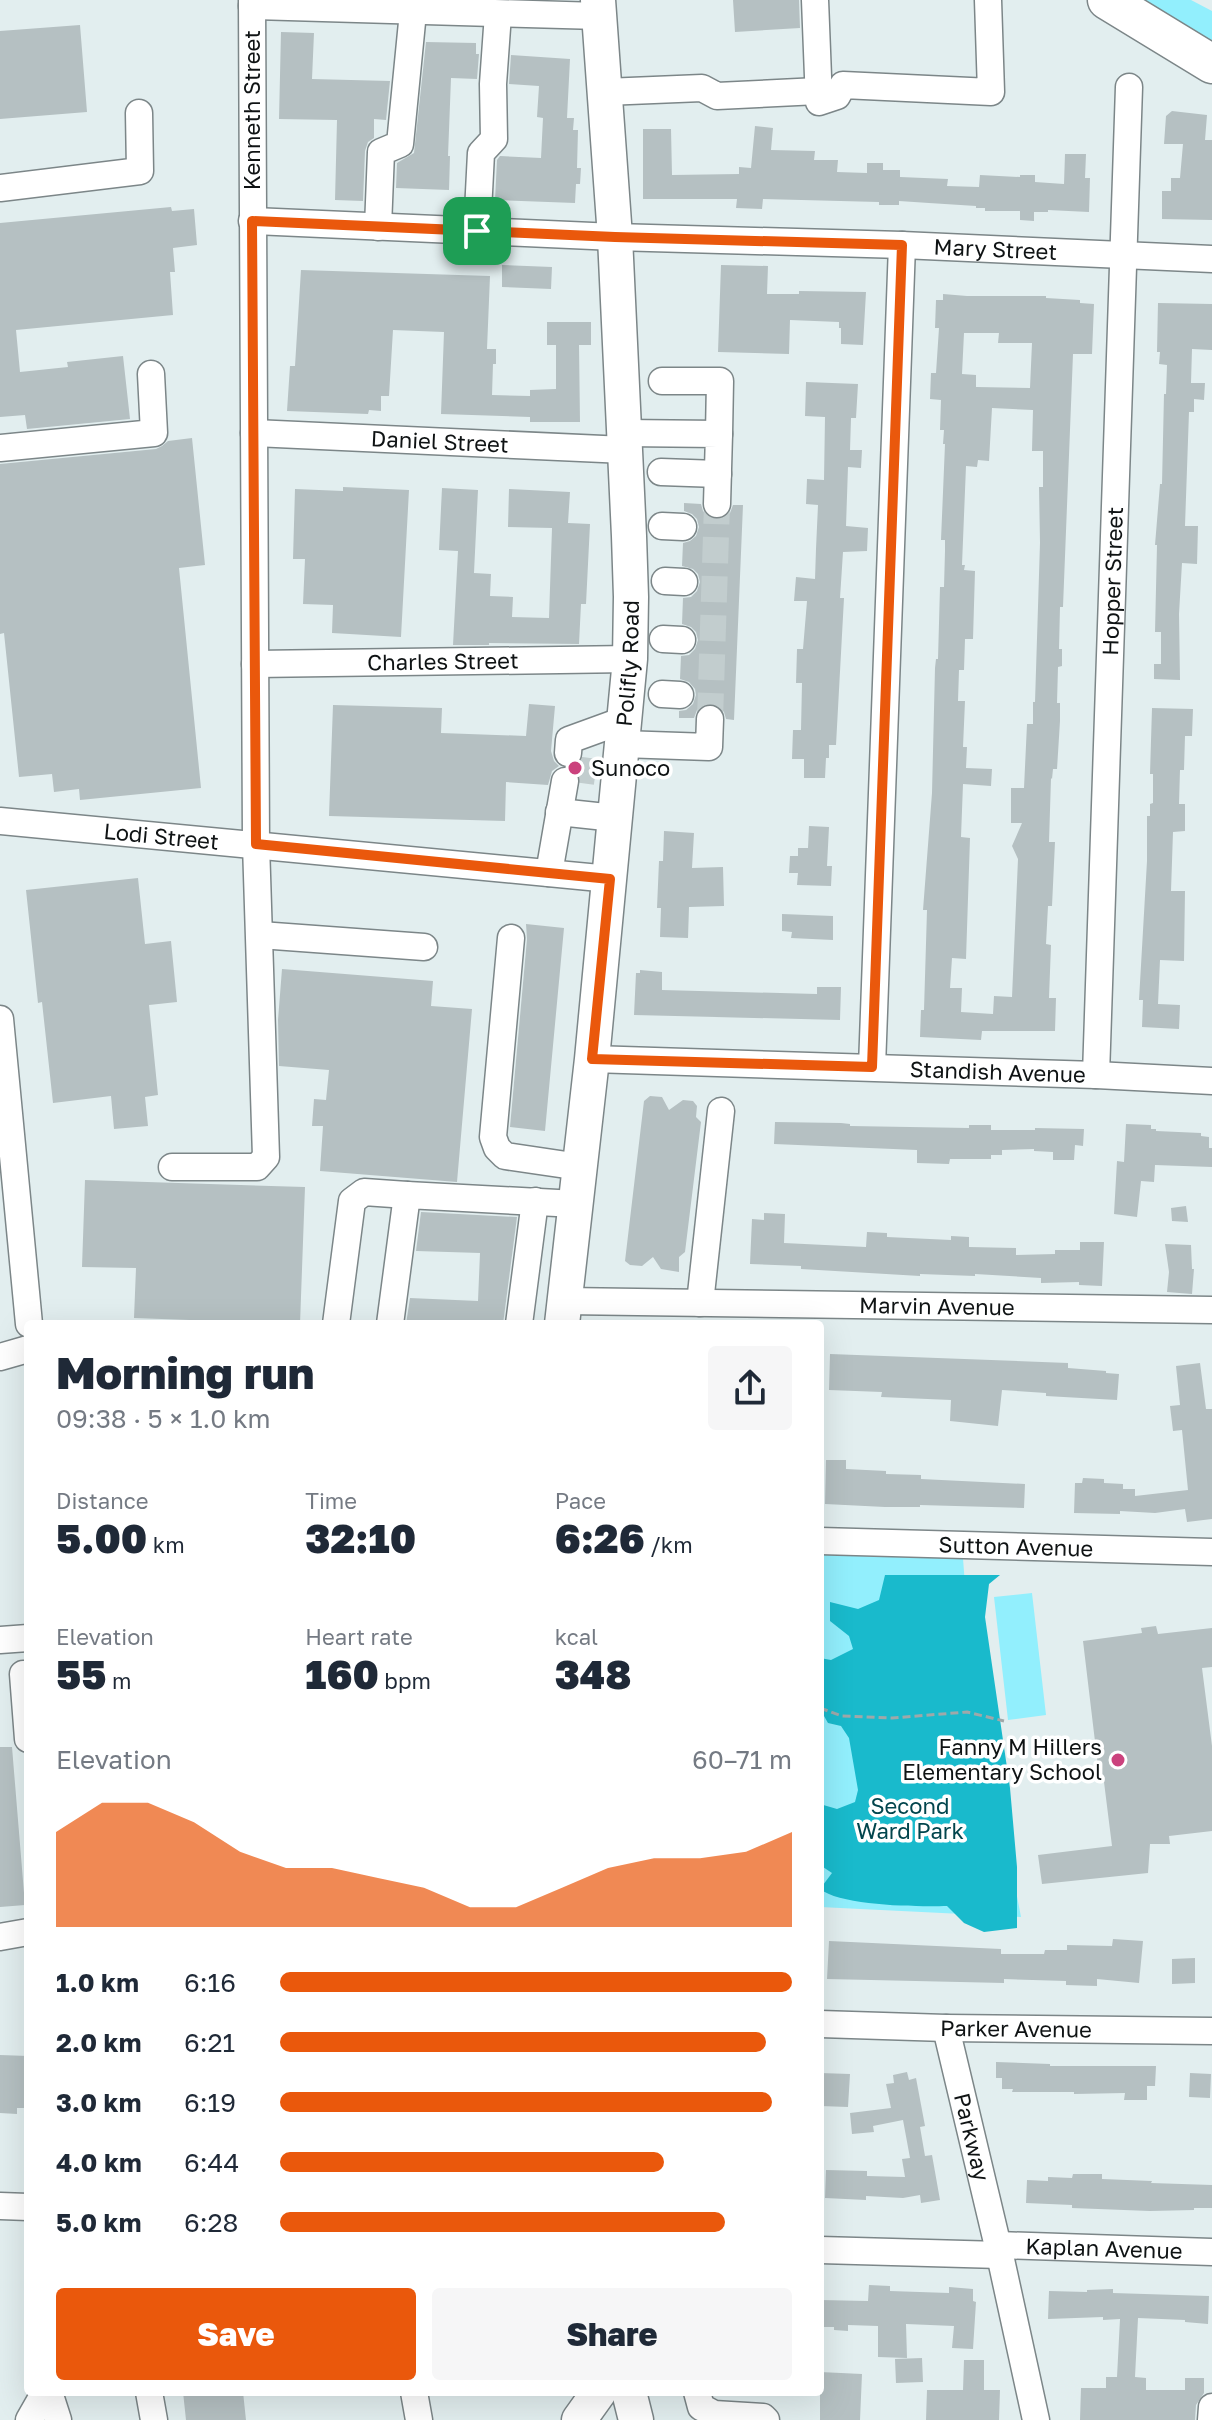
<!DOCTYPE html>
<html lang="en">
<head>
<meta charset="utf-8">
<style>
	body { margin:0; font-family:"Golos Text",sans-serif; background:#f6f6f7; color:#1f2937; height:100vh; display:flex; flex-direction:column; font-size:30px; white-space:nowrap }
	* { box-sizing:border-box; margin:0 }
	p { font-size:26px; color:#747a83 }
	.icon { flex:none; width:44px; height:44px; fill:none; stroke:currentColor; stroke-width:2; stroke-linecap:round; stroke-linejoin:round }
	.map { position:relative; flex:1; overflow:hidden }
	.sheet { position:absolute; left:24px; top:1320px; width:800px; height:1076px; display:flex; flex-direction:column; background:#fff; border-radius:8px; box-shadow:0 8px 32px #0002 }
	.sheet>* { flex:none }
	.pin { position:absolute; display:grid; place-items:center; width:68px; height:68px; color:#fff; margin:-34px; border-radius:16px; box-shadow:0 4px 12px #0006 }
	.round { display:grid; place-items:center; flex:none; width:84px; height:84px; border-radius:8px; background:#f6f6f7 }
	.summary { display:flex; align-items:center; justify-content:space-between; height:136px; padding:0 32px }
	h1 { font-size:44px; font-weight:800; line-height:60px }
	.stats { display:grid; grid-template-columns:repeat(3,1fr); gap:12px; height:136px; padding:8px 32px }
	.stats div { display:grid; align-content:center }
	.stats b { font-size:40px; font-weight:800 }
	.stats small { font-size:22px; font-weight:400 }
	.stats p { font-size:22px }
	.chart { height:224px; padding:16px 32px }
	.chart p { display:flex; justify-content:space-between }
	.chart svg { width:100%; height:144px; margin-top:8px; fill:#ea580c; opacity:.7 }
	.button { display:flex; gap:16px; margin-top:auto; padding:16px 32px }
	.button a { flex:1; height:92px; border-radius:8px; background:#ea580c; color:#fff; font-size:32px; font-weight:800; line-height:92px; text-align:center }
	.button a+a { background:#f6f6f7; color:#1f2937 }
	ul { padding:0 32px; list-style:none; font-size:26px }
	li { display:grid; grid-template-columns:128px 96px 1fr; align-items:center; height:60px }
	li i { height:20px; border-radius:10px; background:#ea580c }
	.map>svg:first-child { display:block }
</style>
</head>
<body>
<div class="map">
<svg width="1212" height="2420" viewBox="0 0 1212 2420">
	<rect width="100%" height="100%" fill="#e2eeef"/>
	<path fill="#92effd" d="M1134,0H1191L1212,11V44Z
		M820,1541L962,1545L970,1652L1021,1917L820,1907Z
		M1032,1593L1046,1715L1008,1720L994,1597Z"/>
	<path fill="#19bacc" d="M885,1575H1000L989,1584L985,1617L1010,1788L1017,1867V1928L984,1932L964,1923L947,1906C919,1907 841,1906 820,1889L832,1873L820,1865V1804L837,1809L855,1802L858,1790L849,1738L841,1726L828,1723L820,1709V1658L831,1660L853,1649L849,1636L830,1621V1602L858,1609L879,1600Z"/>
	<path fill="#b5c0c2" fill-rule="evenodd" d="M733,0H799L800,28L735,32Z
		M80,25L87,112L0,119V31Z
		M281,32L314,33L312,79L390,81L386,120L374,119V138L368,142L365,151L363,201L335,200L337,120L279,119Z
		M426,42L476,43V54H479L477,79L451,78L448,156H450L449,190L396,188L397,163L414,153Z
		M511,55L570,59L567,118H574L573,130H578L577,168H581L580,184H576L575,203L495,200L497,160L500,156L541,158L543,118L537,117L539,86L509,84Z
		M1172,111L1207,115L1205,140H1212V220L1162,219V191H1171V178H1180L1183,144H1164L1166,116Z
		M755,126L773,128L771,150L815,151L814,160H838L837,172L867,173V163H883V170H900V177L948,179L947,186L979,187L980,175L1020,177V175H1035V182L1064,184L1065,154H1086L1085,178H1090L1089,212L1048,210V212H1034V221L1020,220V211H985V208H976V206L929,203L899,201V205H879V202L763,199L762,209L736,208L737,199H643V129H671L672,175L739,174V167L751,168Z
		M171,207L172,211L194,209L197,245L173,248L175,272H170L173,315L16,330L20,372L68,367L67,362L123,356L130,419L27,429L25,415L0,417V223Z
		M502,265L552,267L551,289L502,287Z
		M721,265L768,266L767,294H799V291L866,292L863,345L841,344V328H839V322L790,320L789,354L718,352Z
		M301,270L490,276L487,349H496V364H493L492,395L530,396V390L556,389V345H547V322H591V345H579L580,422H530V417L441,414L444,332L393,330L389,396H381V411L369,410L368,414L287,411L290,366H295Z
		M943,294L967,296H1046V298L1080,300V303L1094,304L1092,354H1073L1063,607H1060L1059,649H1062V666L1058,667L1057,703H1060V721L1057,769H1053L1052,779L1051,778L1049,842H1055L1052,906H1048L1046,944L1051,945L1049,998H1056L1055,1031H982L981,1040L920,1037L921,1010H924L927,910H923L932,793L935,668L936,659H938L940,587H944L945,551V540H941L945,444H943L944,430H940L941,400L930,399L931,373H936L939,328H935L936,300H943ZM964,333H999L998,343H1032L1030,388L976,387V375L962,374ZM992,408L1033,410L1032,451H1043V487H1039L1040,543L1035,702H1033V724H1027L1024,788H1011V823H1022L1012,846L1018,859L1012,997L994,996L993,1014L961,1012L962,988H950L952,958L966,959L970,838L961,837L963,784L991,786L992,769L966,768L967,747H963L965,701H958L959,670H964L965,639H973L975,571L964,570L965,565H962L966,466L977,467L978,460L989,461Z
		M1158,303L1212,304V350L1192,349L1191,383H1205L1204,400L1194,399V412H1189L1185,526H1198L1197,564L1182,563L1179,614L1180,680L1154,679V664H1161V632H1155L1157,545H1155L1160,484H1162L1164,394H1166L1167,365L1159,364L1160,352H1157Z
		M806,382L858,384L856,418H851L850,450H862L861,468L848,467L846,526L868,528L867,551L843,552L840,598H844L836,745H829V758H826L825,778H804V759H792L793,730H801L802,683H796L797,649H803L807,601H794L796,577L815,579L816,549L818,505L806,504L807,479L824,480L825,417L805,416Z
		M192,438L205,565L179,568L201,788L80,800L79,789L54,792L52,774L19,777L4,633L0,634V464L156,449L162,446L168,441Z
		M343,487L409,490L401,637L332,633L333,605L303,604L305,559H293L295,489L343,491Z
		M442,488L478,490L474,573L491,574L490,596L513,597L512,617L549,618L552,528L508,527L509,489L570,492L568,523L590,524L586,604H581L579,644L489,643V645H453L458,551L439,550Z
		M684,503L701,504L703,511L708,517L717,520L725,518L730,513L733,505H743L734,720L726,719L724,712L719,706L710,703L702,705L697,710L694,718H679V711L686,710L693,704L696,695L695,689L689,682L680,679L681,656L689,655L695,649L698,640L696,632L691,627L682,624L683,598L691,597L697,591L700,582L698,574L693,569L682,566L683,543L690,541L696,536L699,527L697,519L692,514L684,511Z
		M529,704L555,706L551,751L554,761L559,766L552,771L548,785L506,782L505,821L329,816L333,705L442,708L441,733L526,736Z
		M1152,708L1193,709L1192,736H1185L1184,770H1180L1179,804H1185V831L1173,832L1171,891H1185L1184,961L1160,960L1158,1004L1180,1005L1179,1029L1142,1027L1143,1000H1139L1147,861V816H1150V804L1153,803V774H1150Z
		M809,826L829,827L827,866H832L831,886L797,885L798,873H789L790,856H798V848H808Z
		M664,831L694,833L692,868L723,867L724,906L689,907L688,938L660,937L661,908H657L659,861H663Z
		M138,878L145,944L171,941L177,1002L149,1005L158,1095L145,1097L148,1126L114,1129L111,1096L53,1103L42,1002L38,1003L26,890Z
		M782,914L833,916V940L791,938L792,932L782,931Z
		M526,924L564,928L545,1131L510,1127L527,939Z
		M282,969L433,981L431,1006L472,1009L457,1182L320,1171L323,1126H312L314,1099L326,1100L329,1070L279,1066L278,1020Z
		M640,970L662,972V990L817,994V987H841L840,1020L634,1015L636,973H640Z
		M650,1096L662,1097L669,1110L683,1100L693,1101L697,1106L696,1117L701,1122L685,1252L679,1257V1272L661,1269L653,1257L642,1266L630,1265L625,1261L644,1101Z
		M775,1122L841,1123L850,1124V1126L969,1128V1125H991V1130H1035V1128L1084,1129L1083,1146L1075,1145L1074,1160H1053V1152L1034,1151V1149L1002,1150V1155H991V1159H950L949,1164L917,1163V1150L774,1144Z
		M1126,1124L1151,1125V1129H1156V1131L1201,1133V1136L1209,1137V1148H1212V1167L1155,1165L1154,1182L1141,1181L1137,1217L1114,1214L1117,1161L1124,1162Z
		M85,1180L305,1187L300,1324H217V1321L134,1318L136,1268L82,1267Z
		M1186,1206L1188,1222L1172,1221L1171,1208Z
		M421,1212L517,1217L503,1324H406L410,1298L478,1301L480,1253L416,1251Z
		M764,1213L785,1214L784,1243L866,1247L867,1232L887,1233V1237L951,1240V1236L969,1237V1247L1016,1248V1255L1055,1254V1250H1080V1242H1104L1102,1286L1079,1285V1282L1041,1283V1278L975,1274V1276L920,1274V1276L801,1269V1266L750,1264L752,1219L764,1220Z
		M1165,1244L1191,1245L1192,1269H1194L1192,1294L1167,1292L1169,1272Z
		M830,1354L1068,1363V1368L1106,1371V1373L1119,1374L1117,1400L1046,1396V1393L1002,1390L998,1426L950,1421L951,1400L881,1397L882,1392L829,1390Z
		M1200,1363L1206,1409H1212V1519L1187,1522L1185,1509L1155,1513L1120,1511V1514L1074,1513L1075,1483H1082L1083,1478L1104,1479V1483L1123,1484V1489H1135V1496L1188,1490L1182,1430L1173,1431L1170,1406L1180,1405L1176,1366Z
		M826,1460H846V1469L886,1471V1474L921,1475V1479L1025,1484L1024,1508L920,1505V1507H885L825,1504Z
		M1156,1626L1158,1634L1212,1628V1667L1202,1668L1212,1746V1831L1169,1836L1170,1844H1150L1148,1873L1042,1884L1038,1855L1112,1846L1103,1774L1099,1775L1083,1641L1142,1633L1141,1628Z
		M0,1747H12L25,1905L0,1907Z
		M1113,1939L1143,1941L1139,1983L1097,1979V1986L1066,1985V1981L1004,1979V1983L827,1979L829,1941L1001,1949V1954H1044L1045,1950H1067V1945L1112,1946Z
		M1195,1958V1983L1172,1984V1959Z
		M0,2055L28,2056V2108H17V2114L0,2113Z
		M996,2062L1050,2064V2066H1156L1155,2086H1147V2100H1124L1125,2093L1074,2094V2092H1012L1013,2089H1002V2078H996Z
		M907,2072L909,2080L916,2078L925,2126L920,2127L925,2156L932,2155L940,2200L921,2203L920,2195L903,2198L866,2196V2200L825,2198L826,2170L867,2171V2176L905,2177L902,2159L910,2158L903,2120L873,2126L874,2132L852,2134L850,2113L891,2108L886,2084L894,2083L893,2075Z
		M820,2073L850,2074L848,2107L820,2106Z
		M1190,2073L1211,2074L1210,2098L1189,2097Z
		M1073,2174H1102V2179L1152,2181L1151,2183L1212,2185V2208H1194V2210L1150,2211L1072,2208V2205L1026,2203L1027,2180L1048,2181V2177L1072,2178Z
		M869,2285L890,2286V2291L949,2293V2287L973,2289V2301L976,2302L973,2349L952,2348L954,2326L906,2324L907,2358L878,2357V2326L848,2325V2331L834,2330V2327H820V2300L868,2301Z
		M1113,2289V2293L1209,2296L1208,2324L1185,2322V2320L1138,2318L1135,2377L1146,2378V2390H1185V2378H1204V2393L1196,2405L1195,2420H1080L1081,2388H1106V2377H1117L1120,2319L1103,2320V2317L1048,2319L1049,2291L1087,2292V2290Z
		M922,2358L923,2382L896,2383L895,2359Z
		M964,2360H984V2390H1000L999,2420H926L927,2390H963Z
		M820,2372L862,2374L860,2420H820Z
		M183,2392H243L246,2420H186Z"/>
	<g fill="none" stroke-linecap="round" stroke-linejoin="round">
		<path stroke="#c2cdce" stroke-width="26" stroke-dasharray="26 13" stroke-linecap="butt" d="M710,719L717,504
			M581,783L585,754"/>
		<defs>
			<g id="minor">
				<path d="M815,0L819,102L837,96L843,85L991,92L988,0"/>
				<path d="M252,6L599,16"/>
				<path d="M605,92L702,88L717,96L818,91"/>
				<path d="M0,188L140,171L139,113"/>
				<path id="s1" d="M252,221L615,237L902,245L1212,259"/>
				<path d="M378,227L381,152L400,144L413,12"/>
				<path d="M477,231L481,153L494,139L493,84L498,14"/>
				<path d="M662,381H720L719,434"/>
				<path id="s2" d="M254,433L625,450"/>
				<path d="M624,433L719,434L717,504"/>
				<path d="M0,448L154,433L151,374"/>
				<path d="M661,472L718,474"/>
				<path d="M662,526L683,527"/>
				<path d="M665,581L684,582"/>
				<path d="M663,639L682,640"/>
				<path id="s3" d="M255,664L630,659"/>
				<path d="M662,694L680,695"/>
				<path d="M622,744L709,747L710,719"/>
				<path d="M568,753L569,740L624,720"/>
				<path d="M559,812L615,818"/>
				<path id="s4" d="M0,821L610,879"/>
				<path d="M549,873L565,781"/>
				<path d="M260,935L424,947"/>
				<path d="M511,938L493,1137L497,1148L505,1156L580,1167"/>
				<path d="M0,1019L29,1324"/>
				<path id="s5" d="M592,1059L1096,1075L1212,1081"/>
				<path d="M872,1067L902,245"/>
				<path id="s6" d="M1096,1075L1129,87"/>
				<path d="M172,1167H257L266,1157L256,844L252,0"/>
				<path id="s7" d="M565,1301L1212,1310"/>
				<path d="M700,1303L721,1111"/>
				<path d="M336,1324L352,1201L364,1192L407,1195"/>
				<path d="M390,1324L407,1195L576,1204"/>
				<path d="M519,1324L535,1201"/>
				<path d="M0,1357L28,1349"/>
				<path id="s8" d="M820,1541L1212,1552"/>
				<path d="M0,1640L28,1638"/>
				<path d="M28,1674H23L28,1739"/>
				<path d="M0,1937L28,1932"/>
				<path id="s9" d="M820,2024L946,2028L1212,2031"/>
				<path id="s10" d="M946,2028L1000,2255L1036,2420"/>
				<path d="M0,2206L28,2207"/>
				<path id="s11" d="M998,2245L1212,2252"/>
				<path d="M820,2250L1000,2255"/>
				<path d="M49,2392L58,2420"/>
				<path d="M149,2392L154,2420"/>
				<path d="M414,2392L419,2420"/>
				<path d="M697,2392L701,2407L714,2414L763,2417L766,2420"/>
				<path d="M29,2420L45,2392"/>
				<path d="M1211,2420L1212,2407"/>
			</g>
			<g id="major">
				<path id="s12" d="M562,1324L592,1059L630,659L631,597L629,536L615,237L598,0"/>
				<path d="M629,2392L636,2420"/>
				<path d="M579,2420L599,2392"/>
			</g>
			<path id="highway" d="M1107,0L1212,64"/>
		</defs>
		<use href="#minor" stroke="#7c8688" stroke-width="29"/>
		<use href="#major" stroke="#7c8688" stroke-width="37"/>
		<use href="#highway" stroke="#7c8688" stroke-width="41"/>
		<path stroke="#9fa8a9" stroke-width="3" stroke-dasharray="8 4" stroke-linecap="butt" d="M820,1708L842,1716L892,1718L967,1712L1004,1721"/>
		<use href="#minor" stroke="#fff" stroke-width="26"/>
		<use href="#major" stroke="#fff" stroke-width="34"/>
		<use href="#highway" stroke="#fff" stroke-width="38"/>
	</g>
	<g fill="none" stroke-linecap="round" stroke-linejoin="round">
		<defs>
			<path id="route" d="M252,221L615,237L902,245L872,1067L592,1059L610,879L256,844Z"/>
		</defs>
		<use href="#route" stroke="#fff" stroke-width="16"/>
		<use href="#route" stroke="#ea580c" stroke-width="10"/>
	</g>
	<g fill="#cb427d" stroke="#fff" stroke-width="3">
		<circle cx="575" cy="768" r="8"/>
		<circle cx="1118" cy="1760" r="8"/>
	</g>
	<g text-anchor="middle" stroke-width="7" stroke-linejoin="round" paint-order="stroke">
		<g font-size="22" fill="#0f1314" stroke="#fff">
			<text transform="translate(252 110) rotate(-90)" y="8">Kenneth Street</text>
			<text dy="8" stroke="none"><textPath href="#s1" startOffset="744">Mary Street</textPath></text>
			<text dy="8" stroke="none"><textPath href="#s2" startOffset="186">Daniel Street</textPath></text>
			<text dy="8" stroke="none"><textPath href="#s6" startOffset="494">Hopper Street</textPath></text>
			<text dy="8" stroke="none"><textPath href="#s3" startOffset="188">Charles Street</textPath></text>
			<text dy="8" stroke="none"><textPath href="#s12" startOffset="664">Polifly Road</textPath></text>
			<text dy="8" stroke="none"><textPath href="#s4" startOffset="162">Lodi Street</textPath></text>
			<text dy="8" stroke="none"><textPath href="#s5" startOffset="406">Standish Avenue</textPath></text>
			<text dy="8" stroke="none"><textPath href="#s7" startOffset="372">Marvin Avenue</textPath></text>
			<text dy="8" stroke="none"><textPath href="#s8" startOffset="196">Sutton Avenue</textPath></text>
			<text dy="8" stroke="none"><textPath href="#s9" startOffset="196">Parker Avenue</textPath></text>
			<text dy="8" stroke="none"><textPath href="#s10" startOffset="112">Parkway</textPath></text>
			<text dy="8" stroke="none"><textPath href="#s11" startOffset="106">Kaplan Avenue</textPath></text>
		</g>
		<g font-size="22" fill="#0f1314" stroke="#fff" text-anchor="start">
			<text x="591" y="776">Sunoco</text>
			<text x="1102" y="1755" text-anchor="end">Fanny M Hillers<tspan x="1102" dy="25">Elementary School</tspan></text>
		</g>
		<g font-size="22" fill="#02454d" stroke="#fff">
			<text x="910" y="1814">Second<tspan x="910" dy="25">Ward Park</tspan></text>
		</g>
	</g>
</svg>
<div class="pin" style="left:477px;top:231px;background:#1e9e55"><svg class="icon" aria-label="arrive" viewBox="0 0 24 24"><path d="M6 21V4h12l-3 4 3 4H6"/></svg></div>
<section class="sheet">
<div class="summary"><div><h1>Morning run</h1><p>09:38 · 5 × 1.0 km</p></div><a class="round"><svg class="icon" aria-label="share" viewBox="0 0 24 24"><path d="M12 15V3M7 8l5-5 5 5M5 13v7h14v-7"/></svg></a></div>
<div class="stats">
<div><p>Distance</p><b>5.00<small> km</small></b></div>
<div><p>Time</p><b>32:10</b></div>
<div><p>Pace</p><b>6:26<small> /km</small></b></div>
</div>
<div class="stats">
<div><p>Elevation</p><b>55<small> m</small></b></div>
<div><p>Heart rate</p><b>160<small> bpm</small></b></div>
<div><p>kcal</p><b>348</b></div>
</div>
<div class="chart"><p><span>Elevation</span>60–71 m</p>
<svg viewBox="0 0 160 44" preserveAspectRatio="none"><path d="M0 44V15L10 6L20 6L30 12L40 21L50 26L60 26L70 29L80 32L90 38L100 38L110 32L120 26L130 23L140 23L150 21L160 15V44z"/></svg>
</div>
<ul>
<li><b>1.0 km</b>6:16<i style="width:100%"></i></li>
<li><b>2.0 km</b>6:21<i style="width:95%"></i></li>
<li><b>3.0 km</b>6:19<i style="width:96%"></i></li>
<li><b>4.0 km</b>6:44<i style="width:75%"></i></li>
<li><b>5.0 km</b>6:28<i style="width:87%"></i></li>
</ul>
<div class="button"><a>Save</a><a>Share</a></div>
</section>
</div>
</body>
</html>
